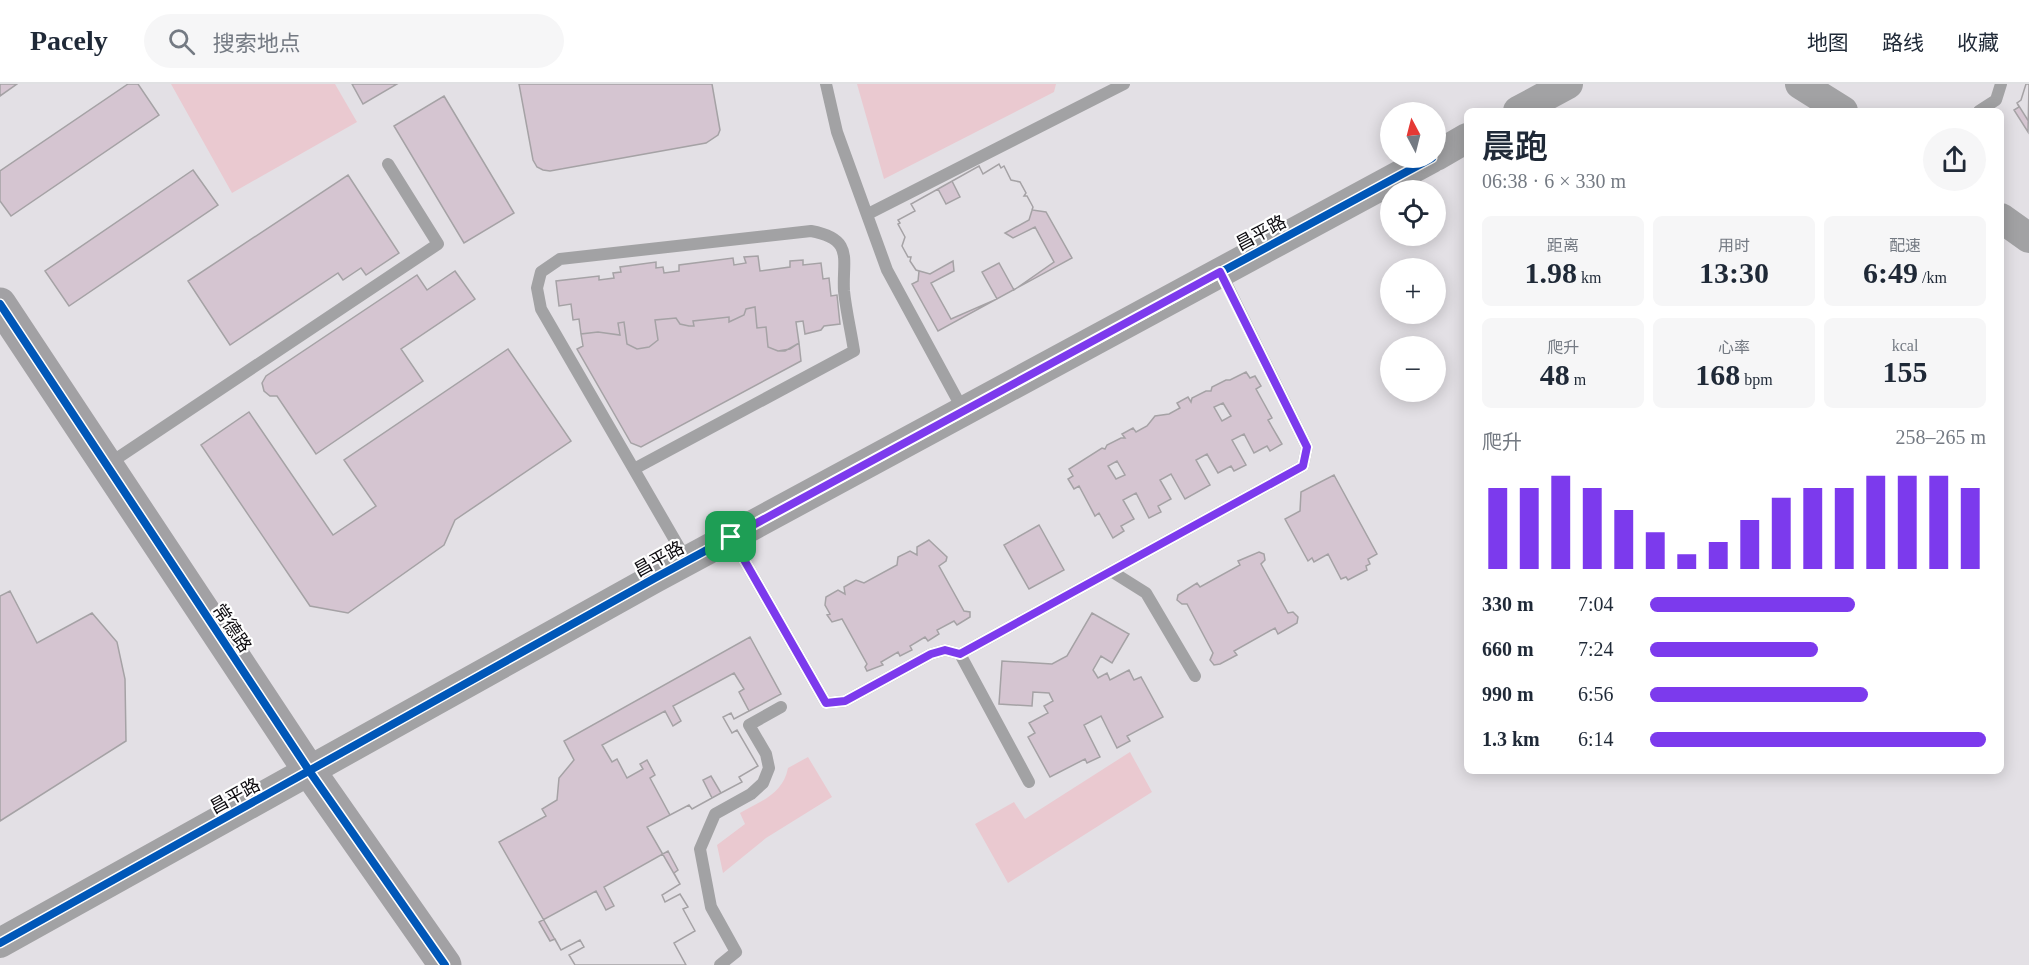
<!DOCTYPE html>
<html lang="zh">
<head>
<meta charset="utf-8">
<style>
	body { margin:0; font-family:"Times New Roman","Noto Sans SC",serif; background:#f6f6f7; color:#1f2937; height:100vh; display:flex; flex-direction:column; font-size:22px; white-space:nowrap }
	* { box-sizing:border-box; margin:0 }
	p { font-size:20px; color:#747a83 }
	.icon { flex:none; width:33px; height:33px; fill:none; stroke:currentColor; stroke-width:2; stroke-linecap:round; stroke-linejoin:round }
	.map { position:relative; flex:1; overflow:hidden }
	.panel { position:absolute; left:1464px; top:24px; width:540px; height:666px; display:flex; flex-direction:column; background:#fff; border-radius:9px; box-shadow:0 3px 15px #0003 }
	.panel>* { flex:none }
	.needle { width:39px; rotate:353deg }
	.tools { position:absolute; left:1380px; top:18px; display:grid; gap:12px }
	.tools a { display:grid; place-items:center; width:66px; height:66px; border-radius:50%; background:#fff; box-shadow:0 3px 15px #0003; font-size:30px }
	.pin { position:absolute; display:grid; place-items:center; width:51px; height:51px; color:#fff; margin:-26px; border-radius:12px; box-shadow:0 3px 9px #0006 }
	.round { display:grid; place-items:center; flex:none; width:63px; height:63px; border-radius:32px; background:#f6f6f7 }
	.summary { display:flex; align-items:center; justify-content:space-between; height:102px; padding:0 18px }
	h1 { font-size:33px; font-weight:600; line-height:45px }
	.figures { display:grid; grid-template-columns:repeat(3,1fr); gap:9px; height:102px; padding:6px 18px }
	.figures div { display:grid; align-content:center; border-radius:9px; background:#f6f6f7; text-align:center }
	.figures b { font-size:30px; font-weight:600 }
	.figures small { font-size:16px; font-weight:400 }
	.figures p { font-size:16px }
	.chart { height:168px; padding:12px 18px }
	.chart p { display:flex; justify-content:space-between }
	.chart svg { width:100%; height:108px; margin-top:6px; stroke:#7c3aed; stroke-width:6 }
	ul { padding:0 18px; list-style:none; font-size:20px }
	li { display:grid; grid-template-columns:96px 72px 1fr; align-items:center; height:45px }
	li i { height:15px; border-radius:8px; background:#7c3aed }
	header { display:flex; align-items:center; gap:36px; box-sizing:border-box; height:84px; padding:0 30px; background:#fff; border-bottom:2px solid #e0e1e3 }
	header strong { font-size:28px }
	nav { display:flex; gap:33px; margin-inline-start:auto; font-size:21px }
	.search { width:420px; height:54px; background:#f6f6f7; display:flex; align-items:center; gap:15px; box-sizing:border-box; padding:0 21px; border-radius:33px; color:#747a83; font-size:22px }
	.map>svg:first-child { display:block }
</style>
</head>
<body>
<header>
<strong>Pacely</strong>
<div class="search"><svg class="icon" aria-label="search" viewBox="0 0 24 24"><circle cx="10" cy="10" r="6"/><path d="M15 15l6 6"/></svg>搜索地点</div>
<nav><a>地图</a><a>路线</a><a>收藏</a></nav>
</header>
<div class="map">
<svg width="2029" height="881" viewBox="0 0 2029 881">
	<rect width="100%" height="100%" fill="#e3e0e5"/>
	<path fill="#eac9d0" d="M171,0H335L357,38L232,109Z
		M857,0H1056L1054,8L884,95Z
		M1130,668L1152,708L1008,799L975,740L1014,718L1025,735Z
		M808,673L832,713L766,754L723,789L717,761L745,740L740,729C761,717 783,710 788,684Z"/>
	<path fill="#d5c5d1" stroke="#a5a2a5" stroke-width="1.5" fill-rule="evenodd" d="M0,0H17L0,12Z
		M128,0H138L159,31L11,132L0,117V87Z
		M352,0H397L363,20Z
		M519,0H712L720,46L718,51L706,59L550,87L543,86L537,83L533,76Z
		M2026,0H2029V38L2017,19L2021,16Z
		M2026,0H2029L2028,48L2014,26L2019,23L2017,19L2021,16Z
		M444,12L514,129L464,159L394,42Z
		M999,80L1001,84L1004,82L1011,96L1020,98L1026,109L1024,112H1027L1033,123L1029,136L1005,149L1013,154L1035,143L1054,178L1014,206L999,179L982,188L997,215L951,235L931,199L954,187L953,177L930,190L916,186L910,177L911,173H908L902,162L905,153L898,140L900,139L898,136L915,127L911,120L938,105L946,120L960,113L952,97L979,82L983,90Z
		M999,80L1001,84L1004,82L1011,96L1020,98L1026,109L1024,112H1027L1033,123L1032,126L1046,128L1072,174L938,247L912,200L918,197L919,187L916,186L910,177L911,173H908L902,162L905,153L898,140L900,139L898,136L915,127L911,120L938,105L979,82L983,90Z
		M193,86L218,121L69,222L45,187Z
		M348,91L399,169L366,191L361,184L343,196L338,189L230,261L188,197Z
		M758,172L760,187L790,183V177L803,176V181L821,179L823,195L829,194L831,212L837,211L840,240L824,242L821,246L805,250L803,237L796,238L799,259L790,265L778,267L768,263L766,243L757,244L755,223L746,225L744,231L729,238V233L693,237L694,242H689L680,240L676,234L655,236L658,256L649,263L637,265L627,260L624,238L618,239L620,251L598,248L581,250L579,235L573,236L571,220L559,222L556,197L599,192V196L614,194L613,189L621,188L620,183L656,178V184L663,183L664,189L679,187V181L733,174L734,181L746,179L744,173Z
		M455,187L475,215L401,265L423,297L316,370L277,312H270L264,307L262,299L266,292L417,191L427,206Z
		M755,223L757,244L766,243L768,263L778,267H785L799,259L801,277L641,363L631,359L577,265L583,262L581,250L598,248L620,251L618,239L624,238L627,260L637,265L649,263L658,256L655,236L676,234L680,240L689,242H694L693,237L729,233V238L744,231L746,225Z
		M508,265L571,357L455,436L444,461L348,529L310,522L201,361L249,328L333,451L376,422L344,376Z
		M1246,288L1250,294L1255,292L1261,302L1256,305L1272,334L1268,336L1282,360L1270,367L1267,362L1254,369L1244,350L1232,356L1246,381L1234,387L1231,382L1218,389L1207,370L1196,376L1210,401L1185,415L1171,390L1160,396L1171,415L1158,422L1161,428L1149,434L1136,409L1123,416L1134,435L1121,442L1124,447L1113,454L1099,429L1095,432L1079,402L1074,405L1068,395L1073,392L1069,385L1102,364L1105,365L1107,361L1121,354H1125L1122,350L1133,344L1136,348L1147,342L1155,332L1169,330L1180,324L1177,319L1188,313L1191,318L1192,314L1206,307H1211L1212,303L1226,296H1230ZM1223,319L1231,332L1222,337L1214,323ZM1117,377L1125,391L1116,395L1108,382Z
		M1334,391L1377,470L1368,475L1370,480L1366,482L1367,486L1348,496L1346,493L1341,495L1328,470L1314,478L1312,474L1308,477L1285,435L1300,427L1301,408Z
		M1039,441L1064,486L1029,505L1004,461Z
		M929,456L947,473L946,477L939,482L964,527L970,528V533L957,541L954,537L937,546L939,550L928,557L925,553L910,562L912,566L900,572L898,568L881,578L883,581L867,587L865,583L867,580L842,535L832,538L827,531L830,530L825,521L826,513L838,506L845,510L844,503L856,496L864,499L897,481L898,473L910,467L917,471V463Z
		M1259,468L1264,470L1265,476L1261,480L1288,529L1293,528L1298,533L1297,539L1278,550L1275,544L1234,567L1237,571L1220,580L1214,581L1210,576L1213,569L1187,520H1182L1177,516L1178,511L1197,499L1200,503L1240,481L1238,477Z
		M10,507L37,559L92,529L117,558L125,595L126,657L0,737V512Z
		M1092,529L1129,550L1112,579L1101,572L1093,586L1098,594L1107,589L1110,596L1129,586L1134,596L1141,593L1163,633L1127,652L1130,657L1117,664L1101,632L1084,641L1100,673L1087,679L1085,675L1050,693L1028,653L1035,649L1029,639L1048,629L1044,622L1053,617L1049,609L1033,608L1032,622L999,620L1002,577L1052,580L1067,572Z
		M750,553L781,610L734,635L731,629L723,633L732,649L737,646L758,682L739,693L742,698L721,709L692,725L689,721L647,743L680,800L662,811L665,818L680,810L688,823L683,825L695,847L674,859L686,881H575L569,871L584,863L580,856L561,866L499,758L546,732L542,725L557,716L559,694L574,676L564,657Z
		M734,589L744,605L739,608L749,627L734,635L731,629L723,633L732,649L737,646L758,682L739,693L742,698L721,709L711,692L703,696L712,714L692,725L689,721L670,731L650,694L655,691L647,676L640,680L643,685L627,694L617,675L612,678L602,661L665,627L673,642L681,637L673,622Z
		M668,767L678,786L674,789L680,800L662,811L665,818L680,810L688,823L683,825L695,847L674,859L686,881H575L569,871L584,863L580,856L561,866L555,855L550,857L539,838L596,807L606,826L614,822L604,803Z"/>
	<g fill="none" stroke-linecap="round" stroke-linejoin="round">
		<path stroke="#a2a2a4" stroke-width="12" d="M826,0L837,48L887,186L963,326
			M1979,27L1996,16L2001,0
			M868,130L1124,0
			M107,381L438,160L388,80
			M634,385L854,267C851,247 846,227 844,207C842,176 855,155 811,147L560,175L541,188L537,204L541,225L687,477
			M731,453L826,619L845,617L931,570L945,566L960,570L1029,698
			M1111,487L1146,509L1195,592
			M960,570L1303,382L1307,363L1221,189
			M720,881L736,868L711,823L700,765L715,730L751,710L763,699L769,684L766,670L749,641L781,623"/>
		<path stroke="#a2a2a4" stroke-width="30" d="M1800,0L1843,27
			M1518,27L1568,0
			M1436,72L1467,54
			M2001,134L2029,154
			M0,859L655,494L1432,74"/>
		<path stroke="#a2a1a4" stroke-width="33" d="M0,220L310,688L445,881"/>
		<defs>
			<path id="cycleway" d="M0,220L310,688L445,881
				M0,859L655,494L1432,74"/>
		</defs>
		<use href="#cycleway" stroke="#fff" stroke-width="11"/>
		<use href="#cycleway" stroke="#0057b8" stroke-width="8"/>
	</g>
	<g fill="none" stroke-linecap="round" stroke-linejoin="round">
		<defs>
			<path id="route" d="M1220,188L1307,363L1303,382L960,570L945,566L931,570L845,617L826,619L731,453Z"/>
		</defs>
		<use href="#route" stroke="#fff" stroke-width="12"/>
		<use href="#route" stroke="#7c3aed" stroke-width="8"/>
	</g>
	<g text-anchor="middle" stroke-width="4.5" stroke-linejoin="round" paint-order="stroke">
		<g font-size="18" fill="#0d0b0f" stroke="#fff">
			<text transform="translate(1261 149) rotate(-28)" y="6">昌平路</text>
			<text transform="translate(659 475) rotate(-29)" y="6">昌平路</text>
			<text transform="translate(232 544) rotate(56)" y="6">常德路</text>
			<text transform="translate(235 712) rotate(-29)" y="6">昌平路</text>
		</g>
	</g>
</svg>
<div class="tools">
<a><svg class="needle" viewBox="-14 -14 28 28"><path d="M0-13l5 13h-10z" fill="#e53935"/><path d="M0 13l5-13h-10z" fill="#747a83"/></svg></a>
<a><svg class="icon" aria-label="locate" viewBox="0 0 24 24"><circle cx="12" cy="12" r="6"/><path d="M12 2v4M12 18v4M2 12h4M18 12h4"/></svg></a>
<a>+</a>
<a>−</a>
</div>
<div class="pin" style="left:731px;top:453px;background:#1e9e55"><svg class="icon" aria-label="arrive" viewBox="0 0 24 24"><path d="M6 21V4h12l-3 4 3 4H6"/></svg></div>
<section class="panel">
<div class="summary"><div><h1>晨跑</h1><p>06:38 · 6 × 330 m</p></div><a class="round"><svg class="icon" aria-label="share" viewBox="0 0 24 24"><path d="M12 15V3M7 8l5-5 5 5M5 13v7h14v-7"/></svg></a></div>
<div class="figures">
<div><p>距离</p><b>1.98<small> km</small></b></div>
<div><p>用时</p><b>13:30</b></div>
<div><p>配速</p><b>6:49<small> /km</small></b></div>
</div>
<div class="figures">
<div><p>爬升</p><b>48<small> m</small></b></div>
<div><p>心率</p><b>168<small> bpm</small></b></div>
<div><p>kcal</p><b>155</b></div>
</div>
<div class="chart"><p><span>爬升</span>258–265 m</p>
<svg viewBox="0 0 160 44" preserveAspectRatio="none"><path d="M5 44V11M15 44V11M25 44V6M35 44V11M45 44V20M55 44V29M65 44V38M75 44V33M85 44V24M95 44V15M105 44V11M115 44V11M125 44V6M135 44V6M145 44V6M155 44V11"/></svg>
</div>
<ul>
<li><b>330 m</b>7:04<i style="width:61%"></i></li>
<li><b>660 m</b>7:24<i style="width:50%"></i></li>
<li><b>990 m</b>6:56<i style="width:65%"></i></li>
<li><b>1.3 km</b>6:14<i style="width:100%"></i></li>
</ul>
</section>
</div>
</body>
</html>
